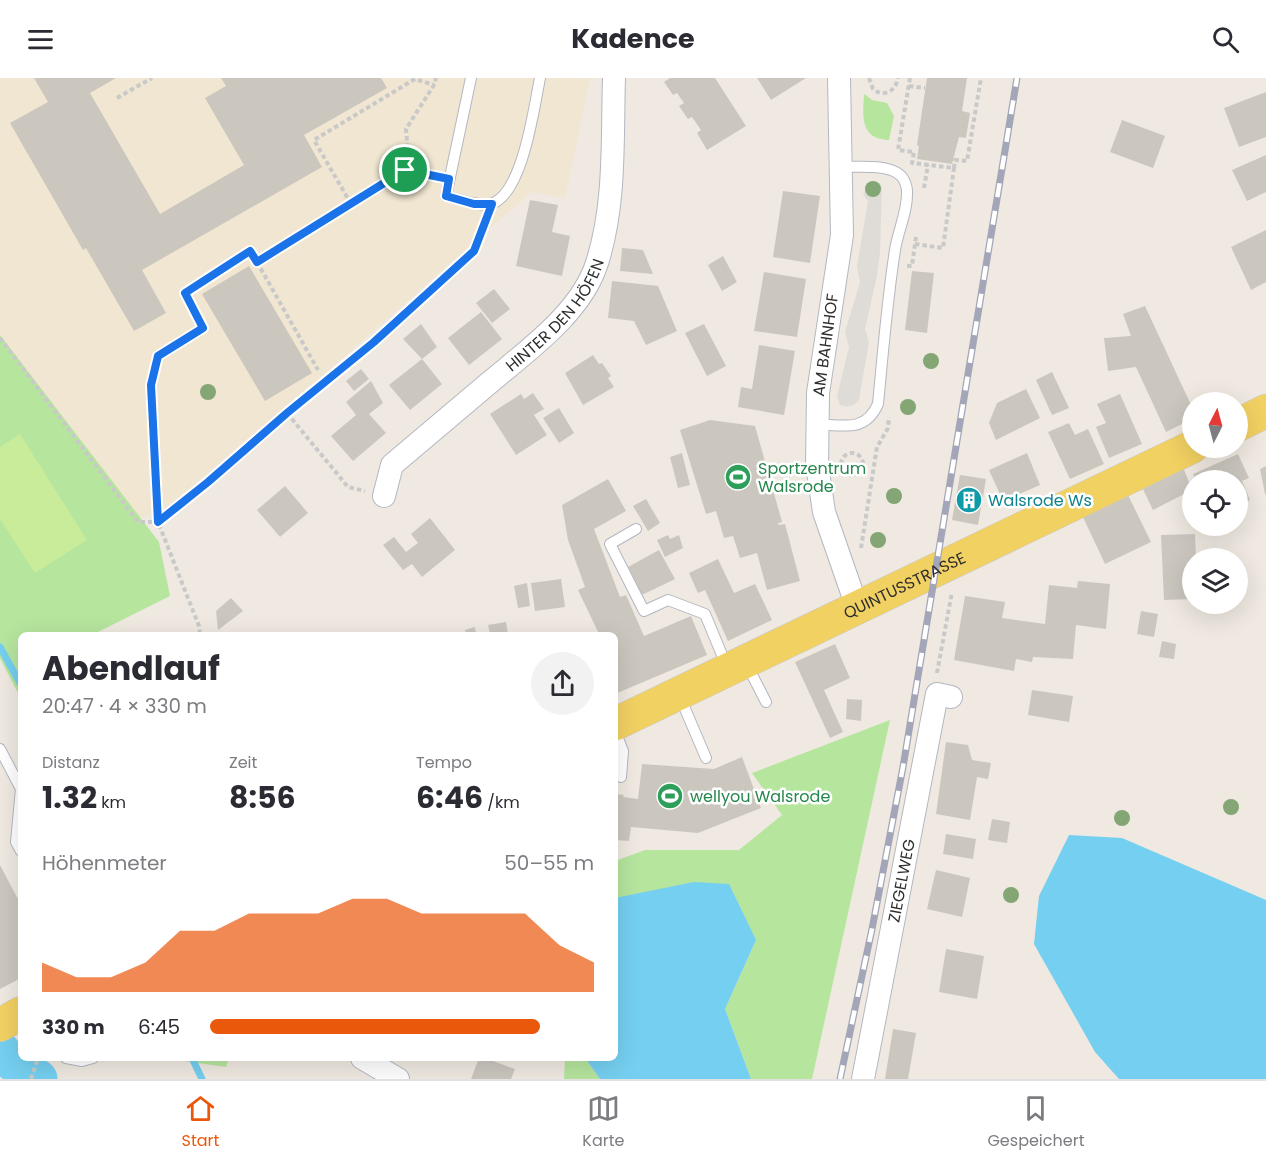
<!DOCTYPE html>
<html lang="de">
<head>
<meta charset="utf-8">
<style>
	body { margin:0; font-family:Poppins,sans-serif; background:#f2f2f3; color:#2b2b33; height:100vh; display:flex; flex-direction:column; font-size:22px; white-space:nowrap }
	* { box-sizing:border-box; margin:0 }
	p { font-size:20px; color:#7c7c81 }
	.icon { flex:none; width:33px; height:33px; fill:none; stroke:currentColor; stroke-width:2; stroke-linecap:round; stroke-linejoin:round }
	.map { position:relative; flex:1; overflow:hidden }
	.side { position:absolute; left:18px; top:554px; width:600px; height:429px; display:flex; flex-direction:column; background:#fff; border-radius:9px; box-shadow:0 6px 24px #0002 }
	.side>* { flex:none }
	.needle { width:39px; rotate:6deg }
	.tools { position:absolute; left:1182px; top:314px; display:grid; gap:12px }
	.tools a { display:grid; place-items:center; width:66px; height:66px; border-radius:50%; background:#fff; box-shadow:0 6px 24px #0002; font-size:30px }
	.pin { position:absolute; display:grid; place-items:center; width:51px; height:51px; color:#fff; margin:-26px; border:3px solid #fff; border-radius:50%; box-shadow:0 2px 6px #0007 }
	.round { display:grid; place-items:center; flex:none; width:63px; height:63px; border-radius:32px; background:#f2f2f3 }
	.headline { display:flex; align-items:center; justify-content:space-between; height:102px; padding:0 24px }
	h1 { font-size:33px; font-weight:700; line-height:45px }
	.stats { display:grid; grid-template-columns:repeat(3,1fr); gap:9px; height:102px; padding:6px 24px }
	.stats div { display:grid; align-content:center }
	.stats b { font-size:30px; font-weight:700 }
	.stats small { font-size:16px; font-weight:400 }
	.stats p { font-size:16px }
	.chart { height:168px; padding:12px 24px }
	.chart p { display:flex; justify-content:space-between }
	.chart svg { width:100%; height:108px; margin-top:6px; fill:#ea580c; opacity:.7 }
	ul { padding:0 24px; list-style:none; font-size:20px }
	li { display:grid; grid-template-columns:96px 72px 1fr; align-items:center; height:45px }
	li i { height:15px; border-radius:8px; background:#ea580c }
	header { display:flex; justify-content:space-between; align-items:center; height:78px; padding:0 24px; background:#fff; font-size:27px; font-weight:700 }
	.tabs { display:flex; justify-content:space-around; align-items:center; height:84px; border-top:2px solid #e1e1e2; background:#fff; font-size:16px; color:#7c7c81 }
	.tabs a { display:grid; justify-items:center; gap:3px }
	.tabs .active { color:#ea580c }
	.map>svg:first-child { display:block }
</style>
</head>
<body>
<header><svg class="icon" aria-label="menu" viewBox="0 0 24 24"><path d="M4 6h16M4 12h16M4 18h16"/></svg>Kadence<svg class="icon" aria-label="search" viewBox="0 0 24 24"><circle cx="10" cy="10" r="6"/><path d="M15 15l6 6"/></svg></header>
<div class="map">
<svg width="1266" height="1001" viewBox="0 0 1266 1001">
	<rect width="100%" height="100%" fill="#efe9e1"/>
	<path fill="#f0e6d1" d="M0,0H590L565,120L531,114L346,277L165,431L140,441L0,257Z"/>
	<path fill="#b6e59e" d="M864,16L872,22L887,25L894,38L889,62C859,61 863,37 864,16Z
		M0,257L159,464L170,518L94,556H21V621L0,580Z
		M890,642L812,1001H751L725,931L756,862L615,820V783L645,772H739L782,737L752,695Z
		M163,980H229L226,989Z
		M565,980H585L600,1001H564Z"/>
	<path fill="#c9ec9a" d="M20,356L87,462L35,495L0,441V369Z"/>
	<path fill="#dfdcd8" d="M870,105H879L882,108L880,174L877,198L865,251L869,264L859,322L854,327L847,329L840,327L837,318L849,269L845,254L860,204L857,188L868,123L863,116Z"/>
	<path fill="#75cff0" d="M1069,757L1122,760L1266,822V1001H1119L1095,974L1034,866L1039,818Z
		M694,804L729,806L756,862L725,931L751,1001H600L585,980H615V820Z"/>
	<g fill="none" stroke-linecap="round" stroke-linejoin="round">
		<path stroke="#75cff0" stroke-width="7" d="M0,569L21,607
			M192,980L202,1001"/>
		<path stroke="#75cff0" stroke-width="39" d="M0,972L7,980L38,1001"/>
	</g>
	<path fill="#cbc7bf" d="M34,0H116L90,15L160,136L244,87L205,20L226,8L221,0H381L387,10L304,57L322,89L142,192L166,235L134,253L86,170L83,172L10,45L48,24Z
		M670,0H715L746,48L707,72L697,55L701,52L692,39L688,41L679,28L684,25L677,15L673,17L664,4Z
		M757,0H806L771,22Z
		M927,0H967L962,33L970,35L966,60L959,59L952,86L917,81L919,68L917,67Z
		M1266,14V59L1239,69L1224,30Z
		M1122,42L1165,58L1153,90L1110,74Z
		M1266,77V114L1247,123L1232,92Z
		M783,113L820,118L810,185L773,179Z
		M530,122L558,127L552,154L570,158L562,198L516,188Z
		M1266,152V204L1251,212L1231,169Z
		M622,170L643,172L653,196L620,193Z
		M723,178L737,204L722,213L708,187Z
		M249,188L312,295L265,323L202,216Z
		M912,193L934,195L927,255L905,252Z
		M764,194L806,201L797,259L754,253Z
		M612,203L658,208L677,253L646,267L634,243L608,240Z
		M494,211L510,231L492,245L476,225Z
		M1145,228L1192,329V341L1166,354L1136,289L1108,293L1104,260L1131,258L1123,236Z
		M481,234L502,261L469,287L448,260Z
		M421,246L437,269L422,281L403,261Z
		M704,246L726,288L707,298L685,255Z
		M759,267L795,273L784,337L738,329L741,309L752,311Z
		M593,277L599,286L602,285L611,298L608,300L614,309L583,327L565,295Z
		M422,281L442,306L410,332L389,307Z
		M361,291L369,301L354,313L346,303Z
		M1052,294L1069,330L1052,337L1036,302Z
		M371,303L383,325L369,336L386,355L353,383L331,358L356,337L346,324Z
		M1026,311L1040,340L996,362L989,345L997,325Z
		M533,315L544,331L534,337L547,357L516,377L490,336L521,316L524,321Z
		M1120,316L1142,366L1109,380L1096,349L1106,345L1097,326Z
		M559,330L574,355L559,365L543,340Z
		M710,342L755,348L782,444L778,445L779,447L785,446L800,503L767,512L757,475L740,480L733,458L724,460L716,433L706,436L680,352Z
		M1069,345L1075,357L1088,351L1104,386L1070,401L1048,354Z
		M682,375L690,407L678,410L670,379Z
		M1027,375L1040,407L1003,423L989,392Z
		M1238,376L1249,400L1242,403L1250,422L1238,428V402H1196L1193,396Z
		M1266,388V416H1265L1260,391Z
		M1183,389L1192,412L1153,432L1142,409Z
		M960,397L986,401L978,447L952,442Z
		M608,401L626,433L594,451L620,519L626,517L644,558L691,538L707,577L615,616V556H599L578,512L585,509L568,462L562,427Z
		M285,408L308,435L280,459L257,432Z
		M1127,415L1151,464L1105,486L1082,437Z
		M646,421L660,445L648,453L633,428Z
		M430,440L455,472L422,499L412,486L403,492L383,467L394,459L406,474L418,465L411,456Z
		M1195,456L1196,480H1192V521L1164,522L1161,457Z
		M668,457L670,461L679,457L683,470L665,479L657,462Z
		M659,472L675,501L642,517L628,489Z
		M718,481L734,515L755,506L772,542L728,563L705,512L698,515L689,495Z
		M561,501L565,529L535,533L531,505Z
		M1078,503L1110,506L1106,551L1076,547L1073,581L1033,579L1032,584L1016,581L1014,593L954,582L965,518L1005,524L1002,540L1045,546L1049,507L1077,510Z
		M527,505L530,528L518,530L514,508Z
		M231,520L243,533L218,552L216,533Z
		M1141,533L1158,536L1154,559L1137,556Z
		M506,544L508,556H490L488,547Z
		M475,549L476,556H466L465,552Z
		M1162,563L1176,566L1174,581L1159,579Z
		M835,566L850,600L824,612L843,654L830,660L795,584Z
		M1032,612L1073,618L1069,644L1028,637Z
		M847,621L862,622L861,643L846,641Z
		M946,664L968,667L972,682L991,685L988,701L977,699L970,742L936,736Z
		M742,679L761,730L698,755L631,749L629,763L615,762V716L624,717L623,719L638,721L642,686L714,691Z
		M992,741L1010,744L1007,765L988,762Z
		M946,756L976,761L973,781L943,776Z
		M0,787L21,827V900L0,911Z
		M936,792L970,800L962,839L927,831Z
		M946,871L984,878L977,921L939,914Z
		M893,951L916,955L908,1001H885Z
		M479,980H485L515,991L511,1001H471Z"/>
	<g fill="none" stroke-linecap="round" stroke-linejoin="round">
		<defs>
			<path id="lane" d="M471,0L446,118C459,121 477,129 491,126C523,116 534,29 540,0
				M816,346C843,347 865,355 878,326C883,275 887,223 895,172C898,152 908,133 907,113C907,108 904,100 900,97C888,86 857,89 842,89
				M636,451L610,466L644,533L668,522L705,536L727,589
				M747,587L766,624
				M680,619L706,680
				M615,653L623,673L621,699
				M0,671L21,711L16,764L21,773
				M66,980L82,983L93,980"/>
			<g id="street">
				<path d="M839,0L842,157L818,315L817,387L824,434L857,529"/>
				<path id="s1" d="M384,418L392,387C424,360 457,332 489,305C528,272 581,235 597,185C616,125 612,62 614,0"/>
				<path d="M362,980L398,1001"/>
				<path id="s2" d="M863,1001L937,616L951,619"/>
			</g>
			<g id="primary">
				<path d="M1238,347L1266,333"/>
				<path id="s3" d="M615,646L1192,369"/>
				<path d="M0,947L21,935"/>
			</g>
		</defs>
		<use href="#lane" stroke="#b4b7c1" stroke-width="12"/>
		<use href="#street" stroke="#b4b7c1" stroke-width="24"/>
		<use href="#primary" stroke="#c9c9c9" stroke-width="34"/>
		<path stroke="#c9c9c9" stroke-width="4" stroke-dasharray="4.5 3" stroke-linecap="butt" d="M869,0L873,11C884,20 896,13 898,0
			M910,0L898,72L914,74L912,85L954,90L955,82L967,83L981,0
			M909,8L925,10
			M117,20L152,0
			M404,92L408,75L406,51L434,7L436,0
			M924,110L928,87
			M351,126L314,62L415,1L434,7
			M915,166L943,170L954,90
			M257,184L318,292
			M907,188H912L916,159
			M0,260L138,444H158L208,404L287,335L374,264L474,173L486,141
			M287,335L348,409L365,413
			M841 386a11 11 0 1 1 22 0a11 11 0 1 1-22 0Z
			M861,470L877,369L888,350L889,339
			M200,556L199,548L158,444L151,307L158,278L203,250L185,215L250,173L257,184L404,92L434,98
			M937,595L952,514
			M31,1001L38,980"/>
		<use href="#lane" stroke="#fff" stroke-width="10"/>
		<use href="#street" stroke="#fff" stroke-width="22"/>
		<use href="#primary" stroke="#f2d163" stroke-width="33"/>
		<defs>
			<path id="rail" d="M840,1001L872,851L903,689L1017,0"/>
		</defs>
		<use href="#rail" stroke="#a3a6b8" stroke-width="7"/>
		<use href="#rail" stroke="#fff" stroke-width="4.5" stroke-dasharray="14" stroke-linecap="butt"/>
	</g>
	<g fill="#84a574">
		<circle cx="873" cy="111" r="8"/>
		<circle cx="931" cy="283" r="8"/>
		<circle cx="208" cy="314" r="8"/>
		<circle cx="908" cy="329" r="8"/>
		<circle cx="894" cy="418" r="8"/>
		<circle cx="878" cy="462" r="8"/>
		<circle cx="1231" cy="729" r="8"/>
		<circle cx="1122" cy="740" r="8"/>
		<circle cx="1011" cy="817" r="8"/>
	</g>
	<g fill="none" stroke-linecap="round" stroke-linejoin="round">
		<defs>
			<path id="route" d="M405,92L449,101L446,118L474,126H492L474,173L374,264L287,335L208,404L158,444L151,307L158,278L203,250L185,215L250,173L257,184Z"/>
		</defs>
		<use href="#route" stroke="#fff" stroke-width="12"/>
		<use href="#route" stroke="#1a73e8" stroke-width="8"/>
	</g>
	<defs>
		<symbol id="stadium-disc" viewBox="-11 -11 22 22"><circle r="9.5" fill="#2e9e5b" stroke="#fff"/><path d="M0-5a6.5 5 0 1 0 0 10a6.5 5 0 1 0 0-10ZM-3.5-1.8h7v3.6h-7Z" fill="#fff"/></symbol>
		<symbol id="building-disc" viewBox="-11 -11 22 22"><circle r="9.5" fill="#0f9aa8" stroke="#fff"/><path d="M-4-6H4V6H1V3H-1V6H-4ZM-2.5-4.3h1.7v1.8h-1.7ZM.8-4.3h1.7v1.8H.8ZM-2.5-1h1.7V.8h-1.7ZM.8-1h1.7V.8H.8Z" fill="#fff"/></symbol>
	</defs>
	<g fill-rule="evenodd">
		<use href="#stadium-disc" x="723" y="384" width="30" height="30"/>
		<use href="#building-disc" x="954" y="407" width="30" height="30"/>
		<use href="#stadium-disc" x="655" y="703" width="30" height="30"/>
	</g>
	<g text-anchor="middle" stroke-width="5" stroke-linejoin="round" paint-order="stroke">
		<g font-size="16" fill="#2e2e2e" stroke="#fff">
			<text dy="6" stroke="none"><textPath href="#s1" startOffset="255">HINTER DEN HÖFEN</textPath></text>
			<text transform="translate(825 267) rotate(-82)" y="6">AM BAHNHOF</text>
			<text dy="6" stroke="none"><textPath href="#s3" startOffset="321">QUINTUSSTRASSE</textPath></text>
			<text dy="6" stroke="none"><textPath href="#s2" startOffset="202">ZIEGELWEG</textPath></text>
		</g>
		<g font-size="16" fill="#27864d" stroke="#fff" text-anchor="start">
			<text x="758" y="396">Sportzentrum<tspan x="758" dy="18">Walsrode</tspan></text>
			<text x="690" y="724">wellyou Walsrode</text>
		</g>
		<g font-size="16" fill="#0d838f" stroke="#fff" text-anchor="start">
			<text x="988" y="428">Walsrode Ws</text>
		</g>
	</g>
</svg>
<div class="tools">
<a><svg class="needle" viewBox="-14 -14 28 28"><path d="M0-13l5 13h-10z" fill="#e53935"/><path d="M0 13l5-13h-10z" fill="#7c7c81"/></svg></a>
<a><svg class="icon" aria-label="locate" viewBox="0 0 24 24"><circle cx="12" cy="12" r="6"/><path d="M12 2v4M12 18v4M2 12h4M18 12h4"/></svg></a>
<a><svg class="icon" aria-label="layers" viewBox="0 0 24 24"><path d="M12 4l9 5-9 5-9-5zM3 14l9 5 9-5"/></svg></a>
</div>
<div class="pin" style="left:405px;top:92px;background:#1e9e55"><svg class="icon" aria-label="arrive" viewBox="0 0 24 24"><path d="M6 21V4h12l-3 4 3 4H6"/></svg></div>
<section class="side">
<div class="headline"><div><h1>Abendlauf</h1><p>20:47 · 4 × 330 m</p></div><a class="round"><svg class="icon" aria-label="share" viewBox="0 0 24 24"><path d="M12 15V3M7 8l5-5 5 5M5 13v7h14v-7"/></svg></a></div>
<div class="stats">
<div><p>Distanz</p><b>1.32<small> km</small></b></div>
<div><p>Zeit</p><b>8:56</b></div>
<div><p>Tempo</p><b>6:46<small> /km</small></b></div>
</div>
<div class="chart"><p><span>Höhenmeter</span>50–55 m</p>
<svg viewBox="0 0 160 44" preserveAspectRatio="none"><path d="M0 44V32L10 38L20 38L30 32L40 19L50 19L60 12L70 12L80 12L90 6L100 6L110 12L120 12L130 12L140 12L150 25L160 32V44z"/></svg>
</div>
<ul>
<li><b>330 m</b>6:45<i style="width:86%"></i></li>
</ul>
</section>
</div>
<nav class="tabs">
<a class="active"><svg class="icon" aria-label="home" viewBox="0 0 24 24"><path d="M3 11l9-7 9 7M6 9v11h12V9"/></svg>Start</a>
<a><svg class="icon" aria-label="map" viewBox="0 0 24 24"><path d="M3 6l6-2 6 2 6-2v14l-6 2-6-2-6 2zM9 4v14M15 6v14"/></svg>Karte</a>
<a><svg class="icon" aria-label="saved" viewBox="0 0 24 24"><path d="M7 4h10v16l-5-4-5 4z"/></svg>Gespeichert</a>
</nav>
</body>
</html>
